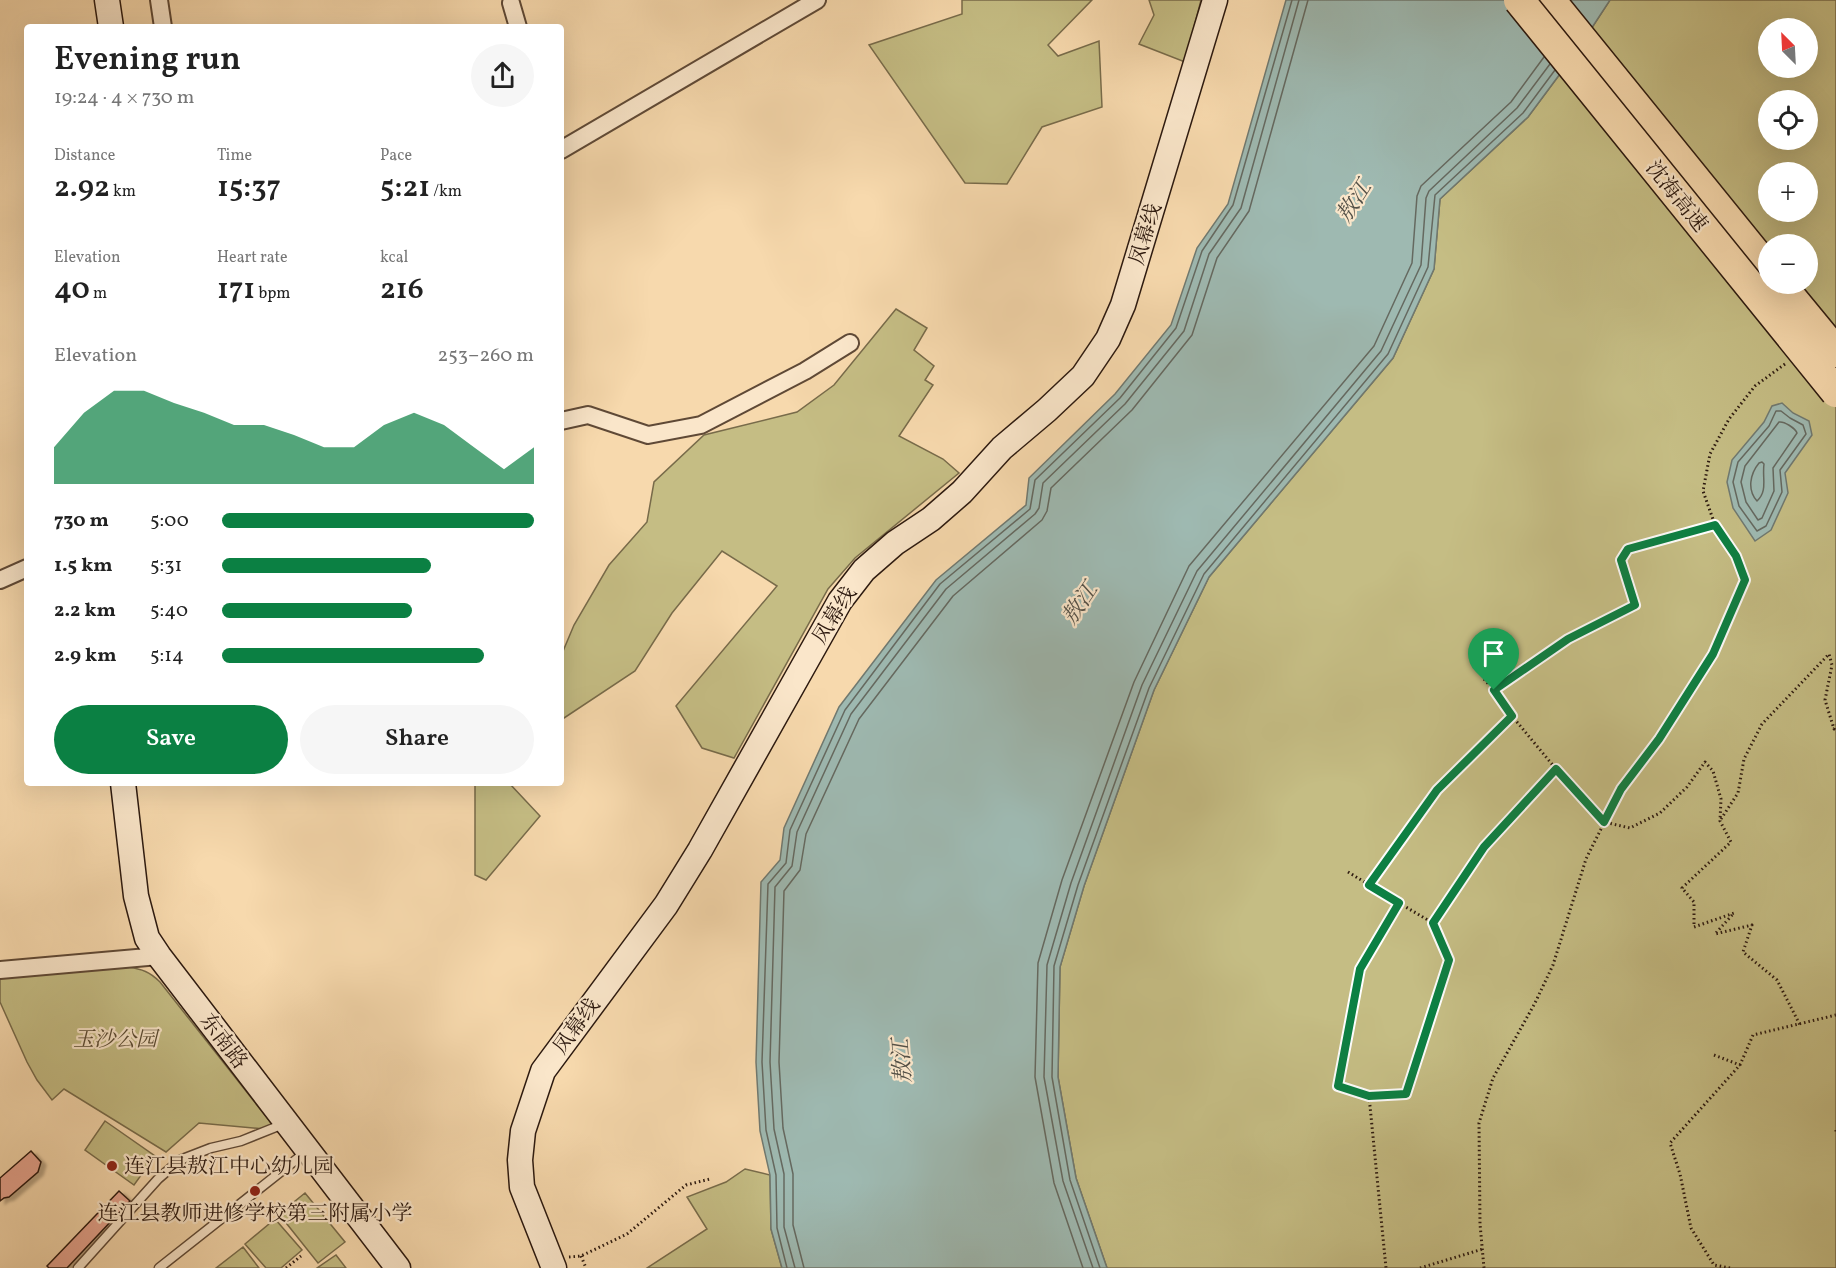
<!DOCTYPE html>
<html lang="en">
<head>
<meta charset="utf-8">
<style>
	body { margin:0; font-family:Vollkorn,"Noto Serif SC",serif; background:#f6f6f6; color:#222; height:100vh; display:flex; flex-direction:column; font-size:22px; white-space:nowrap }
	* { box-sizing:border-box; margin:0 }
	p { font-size:20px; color:#767676 }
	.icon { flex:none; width:33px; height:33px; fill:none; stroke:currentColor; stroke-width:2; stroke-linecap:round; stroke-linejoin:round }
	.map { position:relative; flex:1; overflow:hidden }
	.side { position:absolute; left:24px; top:24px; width:540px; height:762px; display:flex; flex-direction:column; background:#fff; border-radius:6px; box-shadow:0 6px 24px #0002 }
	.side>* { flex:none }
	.needle { width:39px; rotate:336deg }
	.buttons { position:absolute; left:1758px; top:18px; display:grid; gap:12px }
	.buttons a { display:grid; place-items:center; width:60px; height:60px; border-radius:50%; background:#fff; box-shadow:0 6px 24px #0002; font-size:30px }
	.pin { position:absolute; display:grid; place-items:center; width:51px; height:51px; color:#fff; margin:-62px -26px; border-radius:50% 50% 50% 0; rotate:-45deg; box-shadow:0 0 6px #0007 }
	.pin .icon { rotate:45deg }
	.round { display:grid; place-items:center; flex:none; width:63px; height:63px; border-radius:32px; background:#f6f6f6 }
	.headline { display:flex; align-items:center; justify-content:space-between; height:102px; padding:0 30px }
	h1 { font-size:33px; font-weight:600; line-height:45px }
	.stats { display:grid; grid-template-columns:repeat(3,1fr); gap:9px; height:102px; padding:6px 30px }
	.stats div { display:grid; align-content:center }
	.stats b { font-size:30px; font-weight:600 }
	.stats small { font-size:16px; font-weight:400 }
	.stats p { font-size:16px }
	.chart { height:168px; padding:12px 30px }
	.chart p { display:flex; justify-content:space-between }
	.chart svg { width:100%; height:108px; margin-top:6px; fill:#0b8043; opacity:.7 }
	.action { display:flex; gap:12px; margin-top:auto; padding:12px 30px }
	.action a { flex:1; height:69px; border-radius:36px; background:#0b8043; color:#fff; font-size:24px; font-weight:600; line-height:69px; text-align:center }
	.action a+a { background:#f6f6f6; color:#222 }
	ul { padding:0 30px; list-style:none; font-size:20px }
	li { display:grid; grid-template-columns:96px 72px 1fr; align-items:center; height:45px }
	li i { height:15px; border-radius:8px; background:#0b8043 }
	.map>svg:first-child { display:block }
</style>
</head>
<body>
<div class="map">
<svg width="1836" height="1268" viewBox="0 0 1836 1268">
	<defs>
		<filter id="shadow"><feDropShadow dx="5" dy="3" stdDeviation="1.5" flood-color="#0004"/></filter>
	</defs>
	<rect width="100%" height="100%" fill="#f7d9ad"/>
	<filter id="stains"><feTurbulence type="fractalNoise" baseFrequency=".00333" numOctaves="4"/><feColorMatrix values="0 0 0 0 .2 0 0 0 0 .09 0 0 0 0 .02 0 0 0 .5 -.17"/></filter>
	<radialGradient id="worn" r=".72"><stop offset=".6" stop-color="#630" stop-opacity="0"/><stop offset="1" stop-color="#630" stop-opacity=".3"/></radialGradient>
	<path fill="#c5bd84" stroke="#786b4a" stroke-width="1.5" fill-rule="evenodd" d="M962,0H1092L1048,45L1058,56L1099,41L1102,107L1042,127L1007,184L965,183L869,45L962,14Z
		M1149,0H1201L1185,62L1139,44L1154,15Z
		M1610,0H1836V1268H1107L1076,1178L1058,1077L1060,967L1084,886L1154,690L1209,577L1393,358L1434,269L1440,199L1528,117L1574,55ZM1768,28H1808V68H1768ZM1768,100H1808V140H1768ZM1768,172H1808V212H1768ZM1768,244H1808V284H1768Z
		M896,309L927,328L914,350L934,366L925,380L933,385L899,436L943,459L959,473L855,558L828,589L734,758L702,748L676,706L777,586L722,551L672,613L635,671L561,720V656L574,625L609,565L647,522L654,482L704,435L797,412L834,385Z
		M475,783H509L540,816L486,880L475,875Z
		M128,967C142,969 150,972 160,982L272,1124L265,1129L199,1123L166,1152L64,1089L52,1100L37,1080L27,1062L0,1002V977Z
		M105,1121L155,1156L134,1185L85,1150Z
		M745,1169L770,1175L771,1229L782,1268H647L707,1229L687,1197L726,1182Z
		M305,1193L345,1242L318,1263L279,1214Z
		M275,1219L302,1250L281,1268H266L245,1244Z
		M243,1247L259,1268H216Z
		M336,1255L346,1268H317Z"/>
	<path fill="#9eb9b1" stroke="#707970" stroke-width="1.5" d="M1286,0H1610L1574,55L1528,117L1440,199L1434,269L1393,358L1209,577L1154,690L1084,886L1060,967L1058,1077L1076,1178L1107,1268H782L771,1229L770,1175L760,1131L756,1062L761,882L780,860L784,828L839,707L936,580L1026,505L1029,478L1115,394L1171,325L1197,248L1228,204Z
		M1782,403L1793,413L1809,421L1812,435L1785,473L1788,493L1771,530L1755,541L1733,508L1727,482L1732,460L1764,422L1772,406Z"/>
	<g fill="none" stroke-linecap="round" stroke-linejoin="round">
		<path stroke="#656960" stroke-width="1.5" d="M1776,411H1781L1790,418L1803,425L1806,434L1780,470L1782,492L1766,526L1757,531L1739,506L1733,482L1738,462L1769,426Z
			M1779,422C1784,421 1795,428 1797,433L1773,468L1774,491L1762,518L1758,520L1746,502L1741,482L1745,466Z
			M1759,463L1762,462L1764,464C1762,478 1768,491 1757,501C1747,490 1750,474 1759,463Z
			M787,1268L777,1228L776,1175L766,1130L762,1062L768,884L786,863L790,830L845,710L940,584L1030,509L1035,480L1120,398L1176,328L1202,251L1233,205L1292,0
			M795,1268L784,1227V1174L774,1129L770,1062L775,887L792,866L797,832L851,714L946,589L1035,514L1039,508L1043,483L1125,404L1184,331L1209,254L1241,208L1299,0
			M804,1268L793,1225V1174L783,1128L779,1062L784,891L800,870L806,834L859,719L953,596L1042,520L1047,511L1051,488L1132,410L1192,335L1217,258L1249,211L1308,0
			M1083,1268L1054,1183L1035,1077L1038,963L1062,880L1134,682L1189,566L1374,346L1412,263L1417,196L1421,186L1511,102L1544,57
			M1093,1268L1063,1181L1044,1077L1047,965L1071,883L1142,685L1197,571L1381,351L1421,265L1426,198L1429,191L1517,108L1550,64
			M1100,1268L1070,1180L1052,1077L1054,966L1078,885L1149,688L1204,574L1388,354L1428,267L1435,195L1523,113L1555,70"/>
	</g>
	<path fill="#e7a48f" stroke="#2c190f" stroke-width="1.5" filter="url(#shadow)" d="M31,1151L41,1162L38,1172L9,1197L4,1198L0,1201V1178Z
		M119,1191L130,1201L67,1268H49L47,1266Z"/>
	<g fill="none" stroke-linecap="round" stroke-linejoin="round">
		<defs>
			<path id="lane" d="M78,1268L158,1179L180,1160L211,1148L241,1141L286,1123
				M159,1268L307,1151"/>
			<path id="street" d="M159,0L163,27
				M511,3L518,27
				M561,150L817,0
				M561,421L588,415L648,435L701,425L805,371L850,343
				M0,580L27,568
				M0,970L159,956"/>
			<path id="secondary" d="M107,0L111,27
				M123,783L136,896L147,938L159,956L398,1268
				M554,1268L522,1187L520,1160L523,1131L543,1071L666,905L700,850L840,601L864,570L895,543L931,519L962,492L1002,448L1047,410L1083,376L1108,339L1123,305L1215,0"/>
			<path id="highway" d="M1550,0L1768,269"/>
		</defs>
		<use href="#lane" stroke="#5f4936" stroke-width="11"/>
		<use href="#street" stroke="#5f4936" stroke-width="20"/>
		<use href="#secondary" stroke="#2c190f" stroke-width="27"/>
		<use href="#highway" stroke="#2c190f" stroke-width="33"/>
		<path stroke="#2c190f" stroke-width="3" stroke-dasharray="1.5 3" stroke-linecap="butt" d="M1484,679L1494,690L1512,716L1556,769L1604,822L1630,828L1660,813L1687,787L1705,762L1713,771L1721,799L1720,821L1731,842L1682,888L1694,902V927L1734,913L1715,934L1752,925L1743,952L1777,980L1800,1025
			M1494,690L1568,639L1636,605L1621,560L1628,549L1715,525
			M1721,819L1738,793L1744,759L1762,724L1829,654L1832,665L1825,700L1834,729L1836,725
			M1348,872L1399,903L1360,969L1338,1086L1369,1096L1386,1268
			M1369,885L1437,790L1512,716
			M1433,923L1484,847L1556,769
			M1714,1055L1740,1065
			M1369,1096L1406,1094L1449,960L1433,923L1399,903
			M1836,1130V1134
			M581,1256L586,1268
			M569,1257L581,1256L627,1234L686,1185L710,1179
			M286,1268L301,1256
			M1420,1268L1483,1249
			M1484,1268L1480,1224L1479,1123L1493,1078L1535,1003L1553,965L1586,859L1621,789L1659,739L1713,654L1745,580L1736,556L1715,525L1703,491L1710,454L1729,419L1755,386L1785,364
			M1730,1268L1714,1265L1691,1228L1680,1174L1670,1143L1740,1065L1753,1035L1836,1015"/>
		<use href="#lane" stroke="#fae6ca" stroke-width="8"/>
		<use href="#street" stroke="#fae6ca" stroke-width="16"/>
		<use href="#secondary" stroke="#fae6ca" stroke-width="24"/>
		<use href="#highway" stroke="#f7d9ad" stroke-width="30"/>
		<defs>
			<path id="highway-bridge" d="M1519,0L1836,392
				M1780,284L1836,352"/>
		</defs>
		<use href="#highway-bridge" stroke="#2c190f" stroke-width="33" stroke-linecap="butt"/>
		<use href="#highway-bridge" stroke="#f7d9ad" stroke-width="30"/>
	</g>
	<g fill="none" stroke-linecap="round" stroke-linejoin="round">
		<defs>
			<path id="route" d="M1715,525L1736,556L1745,580L1713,654L1659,739L1621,789L1604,822L1556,769L1484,847L1433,923L1449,960L1406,1094L1369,1096L1338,1086L1360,969L1399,903L1369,885L1437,790L1512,716L1494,690L1568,639L1635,605L1621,560L1628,549Z"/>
		</defs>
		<use href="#route" stroke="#fff" stroke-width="12"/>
		<use href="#route" stroke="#0b8043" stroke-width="8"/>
	</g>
	<g fill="#8f2418" stroke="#fae6ca" stroke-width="2">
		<circle cx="112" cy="1166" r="6"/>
		<circle cx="255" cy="1191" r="6"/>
	</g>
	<g text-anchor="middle" stroke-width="4.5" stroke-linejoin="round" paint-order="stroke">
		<g font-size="21" fill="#2c190f" stroke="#fae6ca">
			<text transform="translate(1677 196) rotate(51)" y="7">沈海高速</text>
			<text transform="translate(1145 234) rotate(-73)" y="7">凤幕线</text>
			<text transform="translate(834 615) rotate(-58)" y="7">凤幕线</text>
			<text transform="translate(576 1026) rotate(-54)" y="7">凤幕线</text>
			<text transform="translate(224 1041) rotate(53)" y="7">东南路</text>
		</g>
		<g font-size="21" font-style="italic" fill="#5a4a32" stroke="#fae6ca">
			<text x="115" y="1046">玉沙公园</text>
		</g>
		<g font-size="21" fill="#2c190f" stroke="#fae6ca" text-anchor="start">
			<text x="124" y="1173">连江县敖江中心幼儿园</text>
			<text x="255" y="1220" text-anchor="middle">连江县教师进修学校第三附属小学</text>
		</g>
		<g font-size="22" font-style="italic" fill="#545148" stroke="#fae6ca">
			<text transform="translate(1353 201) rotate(-57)" y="8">敖江</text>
			<text transform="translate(1079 603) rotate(-56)" y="8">敖江</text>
			<text transform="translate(901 1061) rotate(-94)" y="8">敖江</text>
		</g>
	</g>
	<rect width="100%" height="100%" filter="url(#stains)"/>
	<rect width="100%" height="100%" fill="url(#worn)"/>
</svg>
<div class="buttons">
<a><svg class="needle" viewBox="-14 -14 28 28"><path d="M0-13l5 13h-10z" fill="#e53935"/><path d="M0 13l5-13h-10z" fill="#767676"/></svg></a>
<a><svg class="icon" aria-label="locate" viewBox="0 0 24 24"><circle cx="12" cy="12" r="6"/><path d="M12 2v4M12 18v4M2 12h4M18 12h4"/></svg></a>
<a>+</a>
<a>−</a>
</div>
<div class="pin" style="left:1494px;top:690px;background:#1e9e55"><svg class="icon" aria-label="arrive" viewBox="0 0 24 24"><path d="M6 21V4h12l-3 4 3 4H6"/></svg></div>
<section class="side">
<div class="headline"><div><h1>Evening run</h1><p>19:24 · 4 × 730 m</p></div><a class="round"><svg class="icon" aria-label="share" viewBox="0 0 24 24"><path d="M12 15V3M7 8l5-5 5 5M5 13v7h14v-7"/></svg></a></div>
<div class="stats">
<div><p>Distance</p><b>2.92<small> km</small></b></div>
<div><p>Time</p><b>15:37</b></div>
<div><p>Pace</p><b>5:21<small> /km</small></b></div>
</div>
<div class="stats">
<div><p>Elevation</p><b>40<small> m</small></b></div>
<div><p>Heart rate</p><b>171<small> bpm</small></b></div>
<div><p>kcal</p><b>216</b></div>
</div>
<div class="chart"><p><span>Elevation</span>253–260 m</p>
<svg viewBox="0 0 160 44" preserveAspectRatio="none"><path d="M0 44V29L10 15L20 6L30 6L40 11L50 15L60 20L70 20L80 24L90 29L100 29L110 20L120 15L130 20L140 29L150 38L160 29V44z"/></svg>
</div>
<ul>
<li><b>730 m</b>5:00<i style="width:100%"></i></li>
<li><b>1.5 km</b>5:31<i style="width:67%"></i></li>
<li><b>2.2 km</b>5:40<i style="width:61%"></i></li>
<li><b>2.9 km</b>5:14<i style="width:84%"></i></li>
</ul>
<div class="action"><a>Save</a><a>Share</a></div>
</section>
</div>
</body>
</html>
